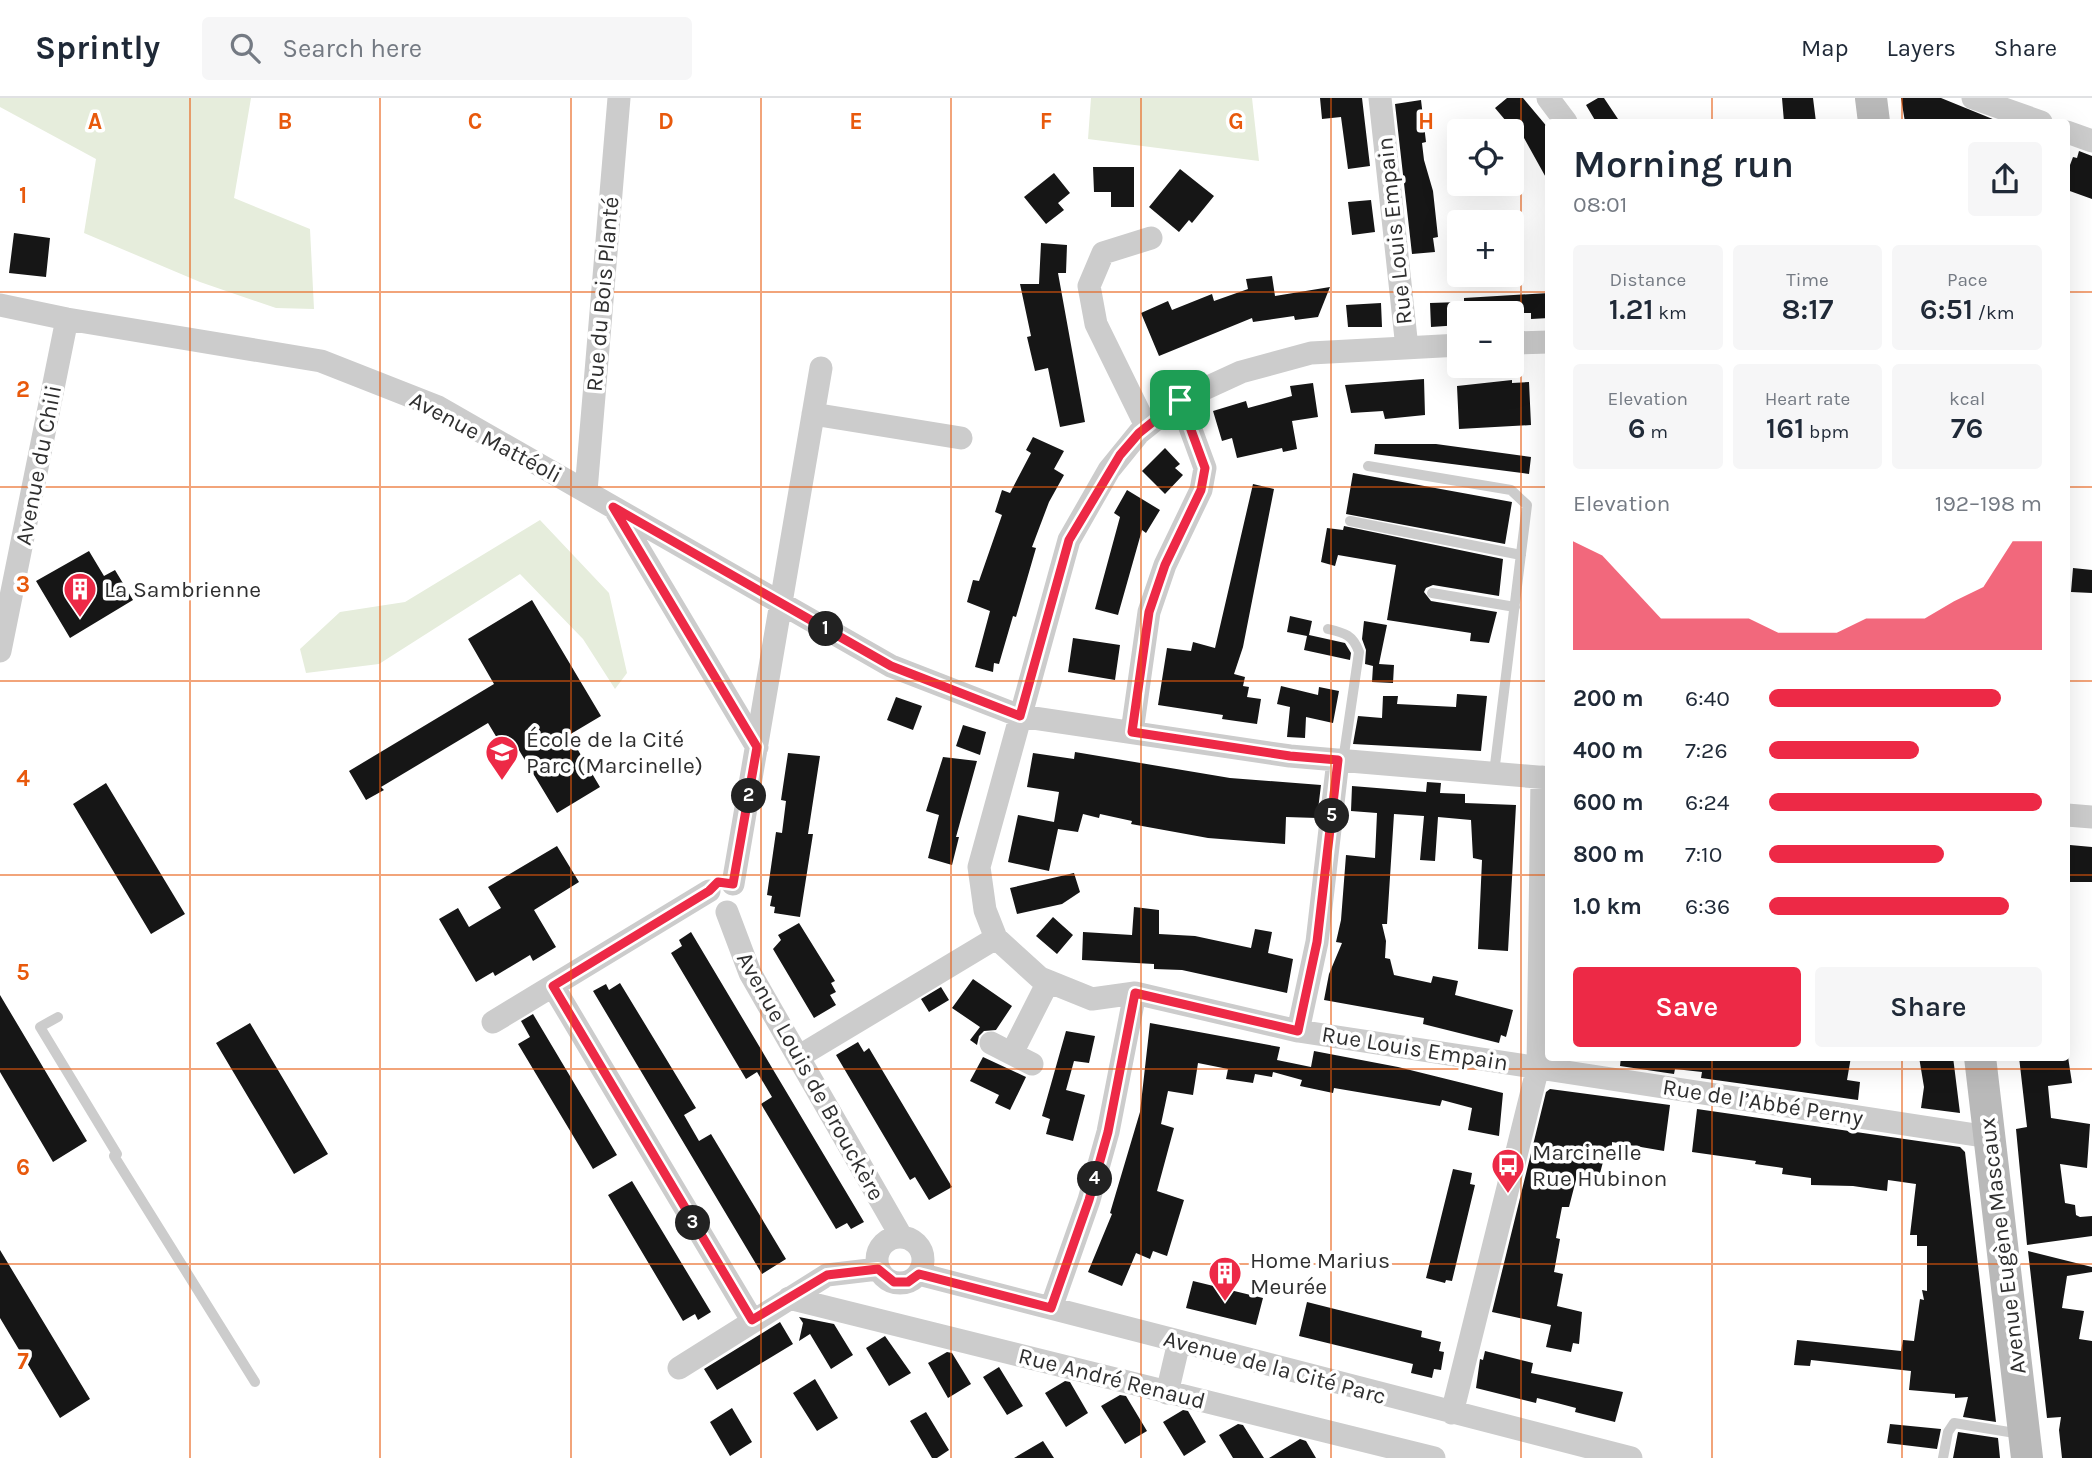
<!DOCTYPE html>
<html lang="en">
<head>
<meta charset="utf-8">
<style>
	body { margin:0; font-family:Karla,sans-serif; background:#f6f6f7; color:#1f2937; height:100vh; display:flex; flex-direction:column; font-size:26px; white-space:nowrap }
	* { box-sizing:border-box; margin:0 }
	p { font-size:23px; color:#747a83 }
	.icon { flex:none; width:38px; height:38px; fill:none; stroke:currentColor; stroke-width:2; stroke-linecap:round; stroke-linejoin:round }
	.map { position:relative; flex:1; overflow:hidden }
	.side { position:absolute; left:1545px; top:21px; width:525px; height:942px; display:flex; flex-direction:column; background:#fff; border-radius:7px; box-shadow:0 7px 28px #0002 }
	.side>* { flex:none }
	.tools { position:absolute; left:1447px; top:21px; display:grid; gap:14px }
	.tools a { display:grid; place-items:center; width:77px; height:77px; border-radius:7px; background:#fff; box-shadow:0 7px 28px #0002; font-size:35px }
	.pin { position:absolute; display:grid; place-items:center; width:60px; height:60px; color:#fff; margin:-30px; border-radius:14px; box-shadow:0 4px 10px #0006 }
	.km { position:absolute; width:35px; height:35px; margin:-18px; border-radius:50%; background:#222; color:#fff; font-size:19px; line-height:35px; text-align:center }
	.round { display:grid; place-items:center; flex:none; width:74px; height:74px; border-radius:7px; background:#f6f6f7 }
	.head { display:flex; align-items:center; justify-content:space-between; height:119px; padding:0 28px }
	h1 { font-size:38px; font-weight:600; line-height:52px }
	.metrics { display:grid; grid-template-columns:repeat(3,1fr); gap:10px; height:119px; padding:7px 28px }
	.metrics div { display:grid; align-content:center; border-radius:7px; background:#f6f6f7; text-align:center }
	.metrics b { font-size:30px; font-weight:600 }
	.metrics small { font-size:19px; font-weight:400 }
	.metrics p { font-size:19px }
	.chart { height:196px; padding:14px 28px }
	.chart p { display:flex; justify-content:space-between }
	.chart svg { width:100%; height:126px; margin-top:7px; fill:#ed2946; opacity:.7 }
	.primary-button { display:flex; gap:14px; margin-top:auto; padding:14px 28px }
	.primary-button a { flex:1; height:80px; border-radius:7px; background:#ed2946; color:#fff; font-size:28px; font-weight:600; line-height:80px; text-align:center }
	.primary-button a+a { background:#f6f6f7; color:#1f2937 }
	ul { padding:0 28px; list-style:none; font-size:23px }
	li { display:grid; grid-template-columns:112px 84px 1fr; align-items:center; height:52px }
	li i { height:18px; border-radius:9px; background:#ed2946 }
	header { display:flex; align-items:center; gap:42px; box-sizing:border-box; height:98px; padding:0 35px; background:#fff; border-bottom:2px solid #e0e1e3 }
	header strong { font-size:33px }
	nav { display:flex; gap:38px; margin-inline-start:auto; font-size:24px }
	.search { width:490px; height:63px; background:#f6f6f7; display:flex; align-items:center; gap:18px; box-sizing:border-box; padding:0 24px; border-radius:7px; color:#747a83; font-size:26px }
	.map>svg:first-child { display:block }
</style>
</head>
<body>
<header>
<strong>Sprintly</strong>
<div class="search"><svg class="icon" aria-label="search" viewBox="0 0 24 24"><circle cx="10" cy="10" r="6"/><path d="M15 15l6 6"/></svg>Search here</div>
<nav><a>Map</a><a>Layers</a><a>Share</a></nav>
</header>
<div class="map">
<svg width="2092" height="1360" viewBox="0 0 2092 1360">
	<rect width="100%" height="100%" fill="#fff"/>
	<path fill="#e6eddc" d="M0,0H251L234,100L310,131L314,211L276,210L200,184L84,135L96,61L0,9Z
		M1091,0H1252L1259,63L1088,41Z
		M540,422L609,495L627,575L615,591L583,541L520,476L379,566L306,575L300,551L340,514L405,504Z"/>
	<path fill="#161616" d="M1320,0H1362L1370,68L1348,71L1341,19L1322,21Z
		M1507,0H1523L1549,31V85L1524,40L1522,42L1495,10Z
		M1598,0H1604L1620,24H1596L1586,7Z
		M1782,0H1813L1816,24H1784Z
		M1901,0H1941L2000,24H1952L1951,21L1905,24Z
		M1421,2L1426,44L1422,45L1424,62L1433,93L1438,139L1433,140L1435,154L1412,156L1395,6Z
		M2079,53L2092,58V101L2067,92V75L2073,59L2077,60Z
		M1093,69H1134V109H1111V94H1094Z
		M1180,71L1214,98L1192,125L1189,122L1179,134L1149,109Z
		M1054,75L1070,95L1058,105L1064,112L1046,126L1024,99Z
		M1371,102L1375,134L1352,137L1348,104Z
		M14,135L50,140L46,179L9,175Z
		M1041,145L1067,147L1066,175H1058L1085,324L1060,329L1048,270L1035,273L1027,239L1031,238L1020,186H1039Z
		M1272,178L1275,198L1330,189L1318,219L1295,222L1294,218L1253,224L1252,220L1159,258L1141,215L1168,203L1172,212L1212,196L1214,203L1248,191L1246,181Z
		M1549,195V220L1531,221V215H1464V200Z
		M1460,204V227L1431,229L1430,205Z
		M1381,205L1382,229H1348L1346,207Z
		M1424,281L1425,317L1385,321L1383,313L1351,315L1345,287Z
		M1512,282V285L1529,284L1531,327L1459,331L1457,288Z
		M1313,285L1318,319L1292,323L1297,351L1283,354L1282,350L1237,360L1232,340L1222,343L1213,313L1246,303L1248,310L1292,298L1290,288Z
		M1033,339L1064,353L1054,371L1064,377L1049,404L1032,449L1036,450L1016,519L1013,518L999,566L994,565L993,574L975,569L990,513L967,504L973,482L979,483L1002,417L995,414L1002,392L1010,395L1031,355L1026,352Z
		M1375,346H1436L1531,359L1529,376L1374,356Z
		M1165,350L1180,366L1175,370L1183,377L1165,396L1142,373Z
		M1353,375L1512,404L1505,446L1346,416Z
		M1253,386L1274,391L1243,549L1234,576L1245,579L1243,588L1249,589L1247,599L1261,601L1257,626L1222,621L1223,617L1158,607L1167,550L1191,553L1193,544L1215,550Z
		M1127,392L1160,412L1146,435L1142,432L1118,517L1095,511L1120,419L1114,415Z
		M1344,428L1503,461L1499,498L1433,487L1426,490L1424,494L1431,503L1497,514L1489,545L1470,543L1471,535L1387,522L1396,467L1338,457L1335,468L1321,464L1327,430L1343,432Z
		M89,453L104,478L115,472L133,502L70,540L36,483Z
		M2073,470L2092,472V495L2071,494Z
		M532,502L601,618L569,637L600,689L557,715L514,644L503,650L488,625L381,689L384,692L366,702L349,673L494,586L468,541Z
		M1290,518L1312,523L1309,537L1345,545L1351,555L1350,562L1304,552L1307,538L1287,534Z
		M1364,523L1387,527L1379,566L1394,567L1393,585L1372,584L1373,568L1365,566L1366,552L1362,541Z
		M1073,540L1120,547L1115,582L1068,574Z
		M1281,588L1318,597L1319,589L1339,593L1333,625L1306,619L1305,640L1287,639L1290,609L1277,606Z
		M1457,596L1487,598L1481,653L1353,646L1358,618L1382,620L1383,598H1398L1397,606L1456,609Z
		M896,599L922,608L913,632L887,622Z
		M963,627L986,634L980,657L956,648Z
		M1075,654L1230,680L1321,687L1317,720L1286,719L1285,746L1208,740L1131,726L1132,723L1100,716L1099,720L1083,716L1078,734L1058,731L1049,773L1008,764L1018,717L1054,724L1059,694L1027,689L1033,655L1074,661Z
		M788,655L820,658L808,736H813L800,819L774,815L775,809L770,808L772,798L767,797L776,734L782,735L786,703L781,702Z
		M943,659L977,663L956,739H959L952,767L928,760L939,717L926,713Z
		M1427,684L1441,685L1440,695L1465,696V705L1516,707L1508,853L1478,851L1482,762L1473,760L1471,722L1438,719L1435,763L1420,762L1424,718L1394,716L1387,826H1382L1386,843L1385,860L1390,861L1394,877L1431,885L1433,878L1458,883L1455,897L1513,912L1506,939L1501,937L1499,945L1423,926L1424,920L1324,902L1329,876L1342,845L1336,844L1341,822L1346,757L1375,760L1377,715L1351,713L1352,688L1426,694Z
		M106,685L185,816L151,836L73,706Z
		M2070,747L2092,749V784H2067Z
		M557,748L579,784L534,812L556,849L533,863L530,857L495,878L493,874L476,884L439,821L458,810L469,829L501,810L488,789Z
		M1074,775L1080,794L1062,806L1017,816L1010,790Z
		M1134,809L1159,812V836L1195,838L1251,850L1255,831L1272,834L1268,855L1293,861L1287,895L1182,872L1154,871V866L1082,862L1083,834L1132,837Z
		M1053,819L1073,837L1057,856L1036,838Z
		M799,825L835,883L831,885L836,894L830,897L836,907L814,920L773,851L781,842L778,837Z
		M691,834L864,1124L851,1131L847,1125L836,1131L761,1006L772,999L757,974L746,981L671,855L682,848L679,842Z
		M973,881L1012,908L996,932L984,933L979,938L977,947L970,942L980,929L952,910Z
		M620,885L696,1010L684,1017L699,1043L711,1036L786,1161L762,1176L593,893L606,886L609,892Z
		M941,889L949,902L929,914L921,901Z
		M0,897L87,1043L53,1064L0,974Z
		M533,916L617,1057L593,1071L518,946L530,939L521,923Z
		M250,925L328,1056L294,1076L216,945Z
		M1150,925L1280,949L1277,962L1311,969L1314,953L1398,969L1503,995L1499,1038L1468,1032L1472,1010L1442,1002L1440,1008L1334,990L1333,995L1300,988L1302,982L1273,974L1272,979L1255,976L1253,985L1226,981L1228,971L1198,965L1193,997L1168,993L1161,1026L1174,1030L1157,1093L1184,1102L1167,1158L1153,1153L1150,1161L1136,1155L1122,1188L1088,1174L1112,1116L1110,1115L1140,1014Z
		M1066,933L1095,938L1089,965L1074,963L1066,992L1085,997L1073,1043L1046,1036L1050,1021L1042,1018Z
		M858,944L864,954L869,950L952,1089L929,1102L915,1079L910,1082L836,957Z
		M983,959L1026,979L1010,1012L995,1005L999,997L970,983Z
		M1621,959H1851L1847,982L1860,984L1858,1002L1701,980L1702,974L1675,971L1674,976L1620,968Z
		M1919,959H1953L1960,1015L1921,1010L1924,989Z
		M2019,959H2068L2072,985L2048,988L2051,1020L2090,1026L2087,1070L2060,1066L2065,1105L2075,1107L2076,1117L2080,1119L2092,1118V1138L2027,1147L2016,1031L2027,1029Z
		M1550,991L1670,1007L1664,1053L1612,1044V1050L1607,1049L1599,1079L1578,1074L1569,1109H1562L1556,1140L1560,1141L1554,1174L1563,1176L1557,1208L1582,1214L1579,1246L1573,1245L1571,1254L1546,1249L1551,1227L1492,1214L1546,994Z
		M1697,1011L1960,1049L1965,1054L1996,1324L1963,1319L1968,1299L1955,1300V1296L1909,1292L1911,1273L1811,1262L1810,1268L1794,1267L1797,1242L1901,1253L1903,1242L1914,1243L1920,1201L1924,1202L1922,1192L1927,1193V1148H1917V1137H1910L1916,1086L1888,1082L1887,1093L1853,1088L1811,1087V1080L1782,1076L1783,1070L1755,1066L1756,1063L1692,1054Z
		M1453,1071L1472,1075L1470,1086L1475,1087L1452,1183L1446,1182L1445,1185L1426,1180Z
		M632,1083L711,1214L698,1222L695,1216L683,1223L608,1097Z
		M0,1152L90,1301L60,1320L0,1220Z
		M2028,1153L2092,1169V1174L2067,1178L2062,1210L2084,1213L2079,1241L2092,1243V1360H2062L2059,1332L2061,1319L2047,1320Z
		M1193,1183L1263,1200L1256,1227L1186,1210Z
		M1307,1204L1422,1233L1421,1239L1441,1244L1439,1253L1444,1254L1441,1272L1434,1271L1432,1280L1411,1275L1413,1266L1299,1238Z
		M799,1219L834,1226L853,1257L831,1271L810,1236L799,1243L803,1225Z
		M780,1224L793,1246L717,1292L704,1271Z
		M885,1238L911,1275L889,1288L866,1250Z
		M1485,1253L1533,1265L1531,1275L1623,1294L1615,1324L1575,1314L1576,1310L1557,1305L1537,1300L1536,1305L1476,1290L1480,1261L1483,1262Z
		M947,1254L952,1255L971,1286L948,1300L928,1265Z
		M999,1269L1023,1308L1007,1317L983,1279Z
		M815,1281L838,1320L817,1333L793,1295Z
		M1065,1283L1070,1284L1088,1315L1066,1329L1045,1295Z
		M1120,1297L1126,1298L1147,1333L1125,1346L1101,1308Z
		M732,1310L752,1344L730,1358L710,1324Z
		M1183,1312L1188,1313L1206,1344L1184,1358L1163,1324Z
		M926,1314L949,1352L937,1360H932L910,1323Z
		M1238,1326L1243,1327L1264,1360H1233L1219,1337Z
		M1890,1326L1941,1331L1937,1351L1887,1345Z
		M1958,1334L1998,1340L2000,1360H1953Z
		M1300,1341L1306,1343L1316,1360H1269Z
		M1043,1343L1054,1360H1014Z"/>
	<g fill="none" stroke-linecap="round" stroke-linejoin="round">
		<path stroke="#ccc" stroke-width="10" d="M1368,368L1511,392L1527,407L1494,675
			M1350,423L1521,457
			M1432,495L1515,509
			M1328,531C1345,535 1353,537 1359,554L1343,663
			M58,919L40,929L117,1056
			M114,1058L255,1284
			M1943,1360L1948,1334L1954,1325L2021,1336"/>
		<path stroke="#ccc" stroke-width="23" d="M1380,0L1407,250
			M1548,0L1566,24
			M1973,0L2041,24
			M2067,34L2092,43
			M0,207L67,221L321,263L438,309L891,568L1020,618L1290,658L1549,680
			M1512,245L1549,244
			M1460,247L1311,255L1241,274L1180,302L1139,335L1109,372L1069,442L979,769L985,812L996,840L1040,880L1092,901L1135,895L1298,933L1989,1039
			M813,316L961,340
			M1146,328L1096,226L1089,188L1103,155L1151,140
			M586,393L619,0
			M615,411L757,649
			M0,553L67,221
			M1132,634L1149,514L1165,467L1201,392L1205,370L1180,302
			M2067,717L2092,719
			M733,786L821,270
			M727,814L750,875L901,1138
			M553,888L752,1222
			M493,924L709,793
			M1298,933L1317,844L1338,662
			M991,945L1032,966
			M1012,955L1048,884
			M798,959L996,840
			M877 1162a23 23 0 1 1 46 0a23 23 0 1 1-46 0Z
			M919,1176L1631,1360
			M789,1200L1434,1360
			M1051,1210L1089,1102L1108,1034L1135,895
			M679,1270L827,1177L878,1171
			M1167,1295L1179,1244
			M1452,1315L1538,969L1542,679"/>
		<path stroke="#b9b9b9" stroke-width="32" d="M1871,0L1874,24
			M1980,959L2027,1360"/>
	</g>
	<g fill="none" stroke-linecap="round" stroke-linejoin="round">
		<defs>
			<path id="route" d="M1180,302L1205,370L1201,392L1165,467L1149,514L1132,634L1290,658L1338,662L1317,844L1298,933L1135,895L1108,1034L1089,1102L1051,1210L919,1176L908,1184H894L878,1171L827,1177L752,1222L553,888L709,793L718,784L733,786L757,649L613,409L891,568L1020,618L1069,442L1120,357L1139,335Z"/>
		</defs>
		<use href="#route" stroke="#fff" stroke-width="14"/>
		<use href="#route" stroke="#ed2946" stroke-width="9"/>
	</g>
	<path fill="none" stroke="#e8590c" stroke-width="2" stroke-opacity="0.55" d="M190,0V1360M380,0V1360M571,0V1360M761,0V1360M951,0V1360M1141,0V1360M1331,0V1360M1521,0V1360M1712,0V24M1902,0V24M0,194H1549M2067,194H2092M0,389H1549M2067,389H2092M0,583H1549M2067,583H2092M0,777H1549M2067,777H2092M1712,959V1360M1902,959V1360M0,971H2092M0,1166H2092"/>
	<defs>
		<symbol id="building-pin" viewBox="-11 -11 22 30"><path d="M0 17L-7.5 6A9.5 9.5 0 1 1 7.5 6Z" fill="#ed2946" stroke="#fff"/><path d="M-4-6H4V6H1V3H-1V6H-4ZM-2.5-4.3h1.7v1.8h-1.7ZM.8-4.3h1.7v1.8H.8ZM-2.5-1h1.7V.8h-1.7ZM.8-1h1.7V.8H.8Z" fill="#fff"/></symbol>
		<symbol id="school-pin" viewBox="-11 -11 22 30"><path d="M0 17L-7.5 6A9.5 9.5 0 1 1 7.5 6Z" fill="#ed2946" stroke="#fff"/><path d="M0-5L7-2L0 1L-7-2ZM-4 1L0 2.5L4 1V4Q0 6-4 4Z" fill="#fff"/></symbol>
		<symbol id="bus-pin" viewBox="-11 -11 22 30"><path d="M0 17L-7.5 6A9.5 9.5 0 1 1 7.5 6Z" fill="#ed2946" stroke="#fff"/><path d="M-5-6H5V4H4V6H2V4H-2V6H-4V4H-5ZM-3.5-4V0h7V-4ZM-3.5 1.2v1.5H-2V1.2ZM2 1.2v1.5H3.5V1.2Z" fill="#fff"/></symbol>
	</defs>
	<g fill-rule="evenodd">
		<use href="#building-pin" x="61" y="472" width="38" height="52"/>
		<use href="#school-pin" x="483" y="635" width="38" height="52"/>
		<use href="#bus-pin" x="1489" y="1048" width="38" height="52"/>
		<use href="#building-pin" x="1206" y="1156" width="38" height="52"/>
	</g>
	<g text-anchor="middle" stroke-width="7" stroke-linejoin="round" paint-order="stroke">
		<g font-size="23" fill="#2f2f2f" stroke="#fff">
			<text transform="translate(1394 133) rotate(-96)" y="8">Rue Louis Empain</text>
			<text transform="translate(602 196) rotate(-85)" y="8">Rue du Bois Planté</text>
			<text transform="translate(486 339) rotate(28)" y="8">Avenue Mattéoli</text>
			<text transform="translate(38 367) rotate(-79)" y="8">Avenue du Chili</text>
			<text transform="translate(1415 950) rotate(9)" y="8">Rue Louis Empain</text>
			<text transform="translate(811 978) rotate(61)" y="8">Avenue Louis de Brouckère</text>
			<text transform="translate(1763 1004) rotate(9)" y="8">Rue de l’Abbé Perny</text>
			<text transform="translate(2002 1148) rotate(-97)" y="8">Avenue Eugène Mascaux</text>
			<text transform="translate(1275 1269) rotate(15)" y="8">Avenue de la Cité Parc</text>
			<text transform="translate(1112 1280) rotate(14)" y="8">Rue André Renaud</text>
		</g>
		<g font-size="23" fill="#2f2f2f" stroke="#fff" text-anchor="start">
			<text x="104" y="499">La Sambrienne</text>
			<text x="526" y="649">École de la Cité<tspan x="526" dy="26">Parc (Marcinelle)</tspan></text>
			<text x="1532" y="1062">Marcinelle<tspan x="1532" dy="26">Rue Hubinon</tspan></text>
			<text x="1250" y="1170">Home Marius<tspan x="1250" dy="26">Meurée</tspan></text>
		</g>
	</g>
	<g font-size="23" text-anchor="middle" font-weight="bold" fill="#e8590c" stroke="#fff" stroke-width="7" stroke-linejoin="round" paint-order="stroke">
		<text x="95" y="31">A</text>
		<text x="285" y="31">B</text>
		<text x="475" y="31">C</text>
		<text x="666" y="31">D</text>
		<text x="856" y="31">E</text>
		<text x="1046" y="31">F</text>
		<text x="1236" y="31">G</text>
		<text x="1426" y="31">H</text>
		<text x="23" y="105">1</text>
		<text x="23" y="299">2</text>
		<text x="23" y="494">3</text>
		<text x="23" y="688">4</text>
		<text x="23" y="882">5</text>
		<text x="23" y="1077">6</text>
		<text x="23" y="1271">7</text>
	</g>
</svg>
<div class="tools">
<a><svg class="icon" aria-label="locate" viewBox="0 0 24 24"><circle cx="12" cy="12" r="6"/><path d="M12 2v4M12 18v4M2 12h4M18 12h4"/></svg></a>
<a>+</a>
<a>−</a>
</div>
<div class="pin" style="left:1180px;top:302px;background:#1e9e55"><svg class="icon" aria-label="arrive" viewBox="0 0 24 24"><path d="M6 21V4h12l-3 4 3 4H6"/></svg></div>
<b class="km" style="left:826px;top:531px">1</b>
<b class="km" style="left:749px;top:698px">2</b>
<b class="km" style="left:693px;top:1125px">3</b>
<b class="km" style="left:1095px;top:1081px">4</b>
<b class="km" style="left:1332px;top:718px">5</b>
<section class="side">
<div class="head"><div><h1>Morning run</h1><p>08:01</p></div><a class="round"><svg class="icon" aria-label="share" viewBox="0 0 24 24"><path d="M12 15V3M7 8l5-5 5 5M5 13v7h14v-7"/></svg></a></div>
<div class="metrics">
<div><p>Distance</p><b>1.21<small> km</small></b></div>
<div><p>Time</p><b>8:17</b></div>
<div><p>Pace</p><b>6:51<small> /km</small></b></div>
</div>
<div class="metrics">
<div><p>Elevation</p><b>6<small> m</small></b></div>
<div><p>Heart rate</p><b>161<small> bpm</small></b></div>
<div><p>kcal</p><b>76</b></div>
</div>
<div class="chart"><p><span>Elevation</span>192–198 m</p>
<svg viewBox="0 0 160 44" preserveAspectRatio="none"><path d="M0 44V6L10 11L20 22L30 33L40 33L50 33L60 33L70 38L80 38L90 38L100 33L110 33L120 33L130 27L140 22L150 6L160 6V44z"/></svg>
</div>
<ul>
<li><b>200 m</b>6:40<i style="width:85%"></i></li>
<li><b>400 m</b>7:26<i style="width:55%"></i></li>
<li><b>600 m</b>6:24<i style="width:100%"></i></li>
<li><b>800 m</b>7:10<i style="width:64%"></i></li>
<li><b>1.0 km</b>6:36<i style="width:88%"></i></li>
</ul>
<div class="primary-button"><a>Save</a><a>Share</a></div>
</section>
</div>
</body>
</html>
